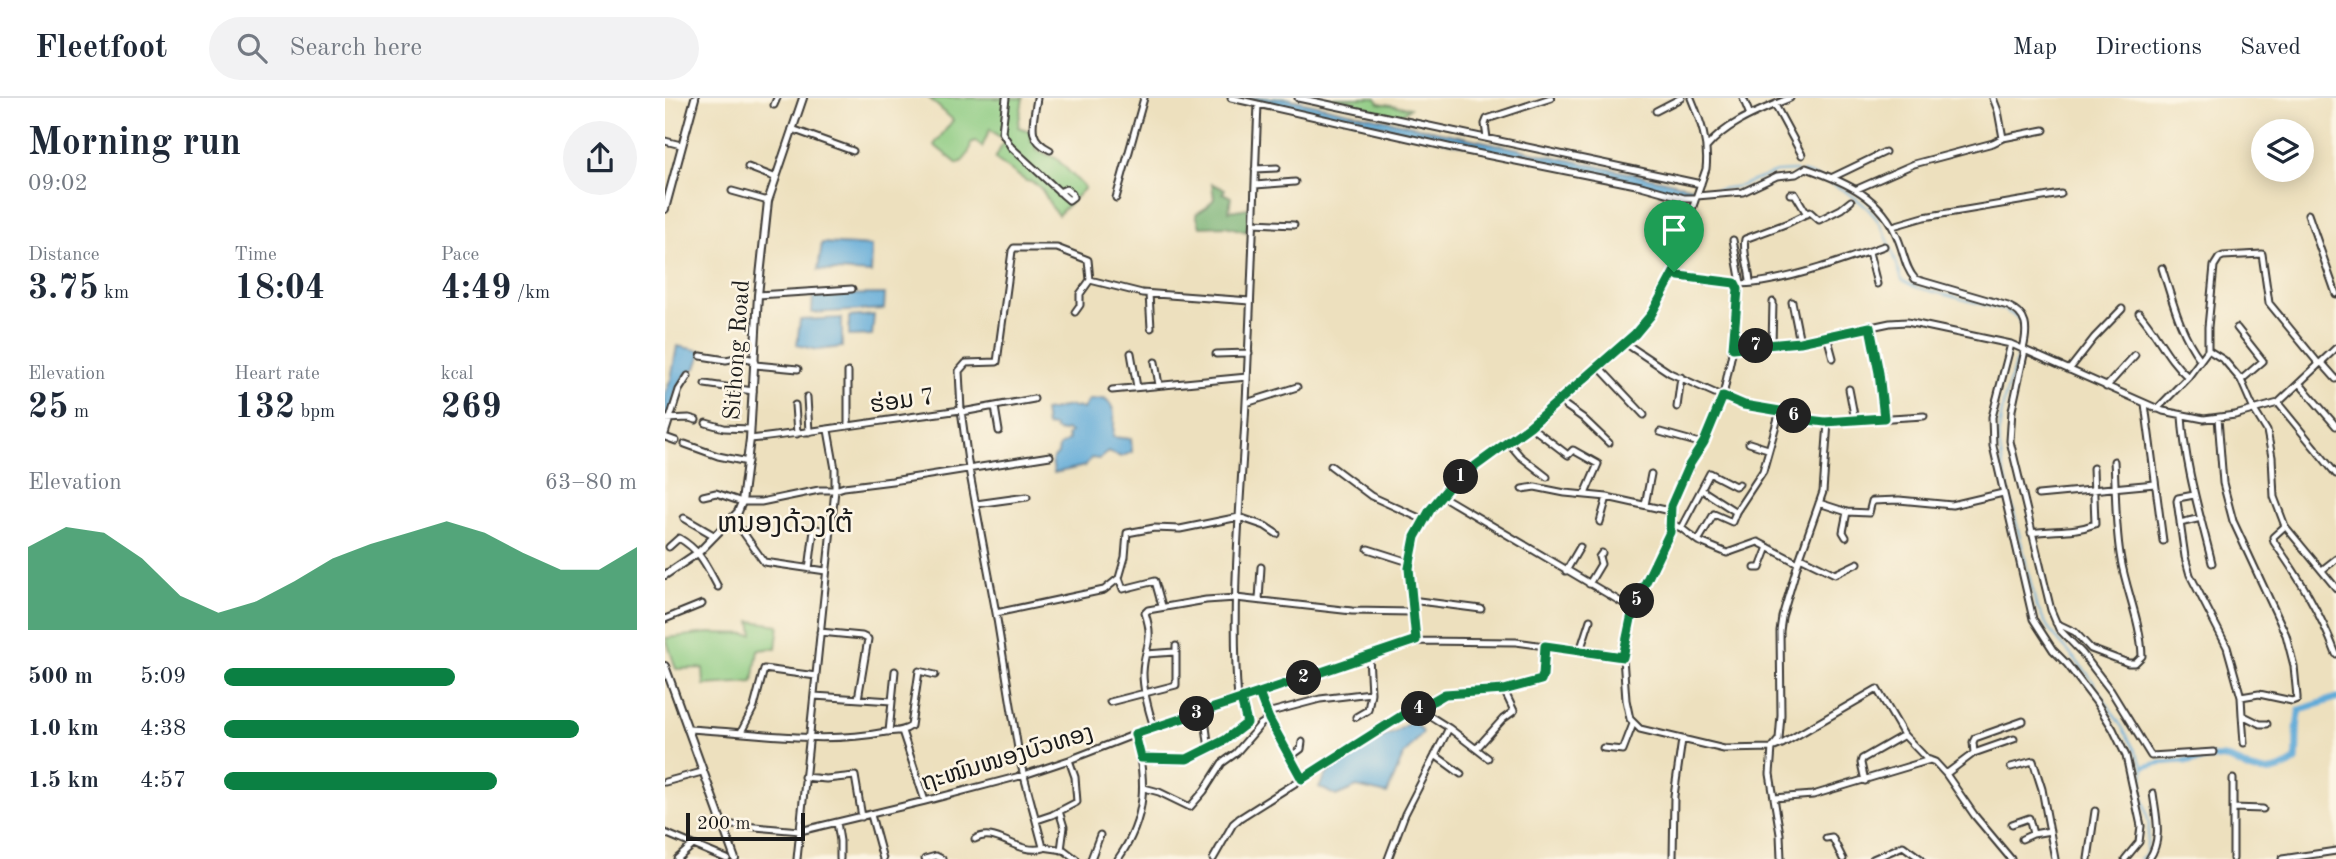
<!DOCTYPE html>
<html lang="en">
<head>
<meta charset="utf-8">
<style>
	body { margin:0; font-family:"Old Standard TT","Noto Sans Lao",serif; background:#f2f2f3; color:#1f2937; height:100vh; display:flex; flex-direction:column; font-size:26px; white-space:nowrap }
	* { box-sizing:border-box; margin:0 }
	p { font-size:23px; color:#747a83 }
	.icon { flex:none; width:38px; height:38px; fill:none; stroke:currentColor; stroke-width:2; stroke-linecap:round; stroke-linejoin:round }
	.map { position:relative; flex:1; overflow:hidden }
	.sheet { display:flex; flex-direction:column; background:#fff; width:665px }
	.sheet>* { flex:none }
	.buttons { position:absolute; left:1586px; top:21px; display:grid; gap:14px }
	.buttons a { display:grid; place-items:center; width:63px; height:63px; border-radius:50%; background:#fff; box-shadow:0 4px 18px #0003; font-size:35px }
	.scale { position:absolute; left:21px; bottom:18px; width:119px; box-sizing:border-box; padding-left:7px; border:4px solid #1c1c1c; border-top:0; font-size:19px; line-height:24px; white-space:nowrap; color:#1c1c1c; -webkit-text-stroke:5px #fcf5e5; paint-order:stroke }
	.pin { position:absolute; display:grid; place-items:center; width:60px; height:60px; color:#fff; margin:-72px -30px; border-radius:50% 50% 50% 0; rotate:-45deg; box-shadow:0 0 7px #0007 }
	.pin .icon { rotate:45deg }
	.km { position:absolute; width:35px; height:35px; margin:-18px; border-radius:50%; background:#222; color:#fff; font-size:19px; line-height:35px; text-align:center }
	.round { display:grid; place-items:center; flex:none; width:74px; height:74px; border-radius:37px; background:#f2f2f3 }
	.headline { display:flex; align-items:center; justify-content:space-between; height:119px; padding:0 28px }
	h1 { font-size:38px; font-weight:600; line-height:52px }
	.stats { display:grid; grid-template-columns:repeat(3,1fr); gap:10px; height:119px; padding:7px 28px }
	.stats div { display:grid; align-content:center }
	.stats b { font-size:35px; font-weight:600 }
	.stats small { font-size:19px; font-weight:400 }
	.stats p { font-size:19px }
	.chart { height:196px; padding:14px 28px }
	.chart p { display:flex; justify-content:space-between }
	.chart svg { width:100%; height:126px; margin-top:7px; fill:#0b8043; opacity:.7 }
	ul { padding:0 28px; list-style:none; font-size:23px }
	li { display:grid; grid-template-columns:112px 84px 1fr; align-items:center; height:52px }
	li i { height:18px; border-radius:9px; background:#0b8043 }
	header { display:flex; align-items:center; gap:42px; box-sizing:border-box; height:98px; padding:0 35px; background:#fff; border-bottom:2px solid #e0e1e3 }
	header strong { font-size:33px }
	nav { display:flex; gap:38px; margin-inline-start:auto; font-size:24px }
	.search { width:490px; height:63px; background:#f2f2f3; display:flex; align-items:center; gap:18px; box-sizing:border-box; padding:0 24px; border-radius:38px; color:#747a83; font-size:26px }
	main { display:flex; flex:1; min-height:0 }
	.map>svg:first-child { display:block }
</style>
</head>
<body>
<header>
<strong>Fleetfoot</strong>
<div class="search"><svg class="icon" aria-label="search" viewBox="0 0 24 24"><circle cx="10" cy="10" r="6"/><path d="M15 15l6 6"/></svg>Search here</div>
<nav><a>Map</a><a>Directions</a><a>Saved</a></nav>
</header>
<main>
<section class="sheet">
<div class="headline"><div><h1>Morning run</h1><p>09:02</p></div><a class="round"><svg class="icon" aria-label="share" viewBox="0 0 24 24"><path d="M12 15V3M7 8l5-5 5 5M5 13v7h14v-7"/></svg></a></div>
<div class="stats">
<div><p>Distance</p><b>3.75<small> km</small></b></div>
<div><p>Time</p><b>18:04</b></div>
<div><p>Pace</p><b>4:49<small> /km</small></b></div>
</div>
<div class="stats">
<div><p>Elevation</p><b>25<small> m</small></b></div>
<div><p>Heart rate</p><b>132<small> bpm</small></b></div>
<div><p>kcal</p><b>269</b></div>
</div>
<div class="chart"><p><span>Elevation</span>63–80 m</p>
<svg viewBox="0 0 160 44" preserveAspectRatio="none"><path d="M0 44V15L10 8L20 10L30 19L40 32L50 38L60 34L70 27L80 19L90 14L100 10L110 6L120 10L130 17L140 23L150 23L160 15V44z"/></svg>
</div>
<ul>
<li><b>500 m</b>5:09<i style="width:56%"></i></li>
<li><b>1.0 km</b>4:38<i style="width:86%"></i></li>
<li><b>1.5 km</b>4:57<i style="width:66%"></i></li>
</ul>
</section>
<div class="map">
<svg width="1671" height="761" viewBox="0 0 1671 761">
	<rect width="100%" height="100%" fill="#fcf5e5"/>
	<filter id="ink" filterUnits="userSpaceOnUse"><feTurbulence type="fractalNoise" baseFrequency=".0143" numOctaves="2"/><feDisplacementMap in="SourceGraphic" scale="14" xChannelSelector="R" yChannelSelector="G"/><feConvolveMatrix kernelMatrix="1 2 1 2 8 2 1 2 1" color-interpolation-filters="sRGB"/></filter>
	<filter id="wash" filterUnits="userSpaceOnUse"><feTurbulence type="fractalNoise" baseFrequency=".00686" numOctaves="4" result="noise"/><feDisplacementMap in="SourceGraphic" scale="28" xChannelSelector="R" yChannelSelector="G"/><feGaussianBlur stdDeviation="1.57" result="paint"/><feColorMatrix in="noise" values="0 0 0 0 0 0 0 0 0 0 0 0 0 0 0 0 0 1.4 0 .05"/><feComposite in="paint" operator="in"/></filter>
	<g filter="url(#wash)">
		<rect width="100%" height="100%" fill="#ede0be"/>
		<path fill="#8dcb82" stroke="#54744f" stroke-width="2" d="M264,0H358L353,29L368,34L366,42L371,46V52L391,60L420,90L393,117C381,106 381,85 361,83L330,61L339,43L325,31L317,49L310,43L306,45C305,54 301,62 293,66L269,47L288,22Z
			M658,0H711L714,5L745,10L734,19Z
			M86,523L114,527L111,550L93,552L88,584L39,587L38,570L11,571L1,540L43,535L88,536Z"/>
		<path fill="#72af70" stroke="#476646" stroke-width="2" d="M547,86L560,91L558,95L566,99L564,113L584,110L582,134L561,128L535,129L531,116L542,109L549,101Z"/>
		<path fill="#61aad8" stroke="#3e637a" stroke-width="2" d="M581,0H620L1032,90L1029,97L802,47L791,46L732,31Z
			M157,145L207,148L206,175L153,172Z
			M220,196L219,211L147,215L148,197Z
			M209,217L207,237L184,238V219Z
			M177,220V249L152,252L132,247L135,222Z
			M12,248L37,253L31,270L23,274L12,290L5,318L0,319V296L6,281Z
			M439,301C453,308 449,326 448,339L466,341L467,354L456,359L443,354L434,361L426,360L420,368L389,375L387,362L393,356L394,349L404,342L402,338L405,335L401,332L397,334L390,332V329L381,328L379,313C396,312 398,305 418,311L424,302Z
			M748,624L757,632L758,635L738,658L722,696L692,689L671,698L654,689C657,685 660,679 663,675C674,660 706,647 722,637C733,636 737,626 748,624Z"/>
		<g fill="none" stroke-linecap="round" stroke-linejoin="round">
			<path stroke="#61aad8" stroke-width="2" d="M1137,74C1150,77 1161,83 1173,89C1217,113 1222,137 1237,182L1250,189L1339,212L1352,219L1357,227L1358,241L1339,302L1333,338L1338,369L1371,507L1385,533L1423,576L1460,634L1479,669L1477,694L1484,727L1481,756L1475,761
				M1042,93L1075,88L1111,74L1132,73"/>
			<path stroke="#61aad8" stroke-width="4.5" d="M1479,669L1494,665L1520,663"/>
			<path stroke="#61aad8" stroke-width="7" d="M1520,663C1534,663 1546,658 1559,660C1570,661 1575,667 1584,671C1600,677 1618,672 1631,662C1633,645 1630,628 1635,612L1671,600"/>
		</g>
	</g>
	<g filter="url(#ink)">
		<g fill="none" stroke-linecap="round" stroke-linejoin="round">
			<defs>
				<path id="minor" d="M341,0L337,34L346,49L397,96L404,102L408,99L407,96L401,91L394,94
					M372,0C369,23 360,40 385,52
					M566,0L801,53L976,88L1019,100H1031
					M633,0L1036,86
					M1078,0L1085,17
					M1328,0L1333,13L1338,40L1379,32
					M109,7L112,0
					M1110,7L1137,57
					M991,13L1016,0
					M127,31L188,53
					M822,40L820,26L822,21L886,0
					M0,43L16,47
					M1042,49C1062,24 1097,12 1125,0
					M83,69L109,79
					M590,71L612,70
					M1168,79L1220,54
					M590,87L630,84
					M1192,91L1249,66L1328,45L1338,40
					M67,93L103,103
					M1125,96H1130L1142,116
					M1032,98L1078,94L1112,78L1131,76L1141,70C1181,84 1217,99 1233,141C1239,155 1240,170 1250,181L1343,208C1363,217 1363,231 1358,251
					M451,100L479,0
					M1643,116L1671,196
					M589,125L629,127
					M1228,128L1259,119L1396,96
					M1068,142L1076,185
					M1204,154L1212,186
					M1497,170C1507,201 1515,235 1535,261
					M1009,174L1014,178C1038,181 1065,188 1089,185C1130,180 1180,162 1219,148
					M425,182L477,195L585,203
					M1070,185L1073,191L1068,250L1058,298L1039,344L1015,385L1006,408L1005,434L968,511L958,559L961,602L965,621L975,631L1059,651L1107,650L1117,646L1212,591L1239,637L1262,661L1270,664L1281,676L1310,718L1346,761
					M1085,185C1085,171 1077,154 1080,141L1123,125L1145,114L1154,122L1176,111L1186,103
					M484,196L486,230
					M93,197L187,191
					M1127,204L1135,244
					M410,214L415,207V196L425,182L423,162L392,150H349L347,153L332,264L301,265L294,273L296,312L304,371L331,515L355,663L378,749L399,752L411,761
					M1474,215C1492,235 1502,261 1523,279
					M1205,229L1214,274L1219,320
					M1572,230L1598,263L1576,282
					M1162,238L1168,260
					M960,245L1005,275L1063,301L1079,307L1115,313L1144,322L1160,324L1259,318
					M1346,246L1327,319L1328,348L1368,521L1388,552L1402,566L1431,604L1448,631L1461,658L1476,728L1474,744L1460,761
					M1107,247L1108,204
					M1068,250L1135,244L1225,225L1242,224L1346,246L1498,313L1539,321L1570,317L1613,305L1671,250
					M1360,252L1347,312L1345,343L1386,512L1394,531L1417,555L1446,593L1486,658L1549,654
					M1543,252L1559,262L1576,282L1589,312L1602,333L1607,359L1609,399L1620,428L1671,490
					M466,255L472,289
					M551,256L584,255
					M36,258L61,262L76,259L90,262
					M490,264L494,287
					M1656,264L1671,281
					M90,267L133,271
					M933,268L979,317
					M1404,272L1429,240L1457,211
					M1634,285L1671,328
					M40,286L88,293
					M1441,289L1470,257
					M1184,291L1190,322
					M447,292L582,279
					M142,299L144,334
					M894,303L918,320L944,345
					M581,305L632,289
					M1613,305L1671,376
					M1480,306L1498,443
					M130,307L132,336
					M330,309L334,333
					M1012,309L1016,279
					M1492,311L1523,279L1543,252V229L1549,168L1554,160L1558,158L1597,156L1604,205L1654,266
					M297,314L369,301
					M1517,318C1520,368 1535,416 1547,465
					M1553,320L1558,385L1568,423L1621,537L1629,568L1632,599V601L1627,603L1594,596L1576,599
					M0,321L24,320L31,322
					M41,325L59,330L85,331
					M183,328V274
					M865,328L903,357L908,352L933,366L920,396
					M995,334L1038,346
					M0,336L14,292L23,278
					M0,339L11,343
					M85,341C156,333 226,321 296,312
					M843,344L855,358L882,379
					M1084,345L1103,351
					M20,346L53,358L83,364
					M666,368L706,398L759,422
					M857,391L870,389L900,395L942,399L1005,413
					M1037,392L1071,414L1098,373L1115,313
					M775,397L968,511
					M1373,397L1490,386
					M1529,397L1513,400L1512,403L1520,459L1525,477L1562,549L1576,599L1577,617L1595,626H1602
					M38,398L51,395L77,404H96L154,392H170L179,389L227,383L385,358
					M1154,405L1182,414L1204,415L1207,403L1234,402L1287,407L1338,395
					M311,406L362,399
					M980,407L986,376
					M19,420L50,438
					M68,420L99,464L161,473
					M935,424L942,399
					M1515,425L1536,420
					M1006,426L1016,430L1033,443L1049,416L1067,424L1071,414
					M1620,428L1608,439L1609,444C1635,481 1655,514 1671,556
					M1016,430L1045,375L1070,388L1074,386
					M1366,435C1390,431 1407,435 1430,426L1428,370
					M1181,439L1178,434L1182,414
					M1033,443L1062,455L1093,444L1133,465
					M4,449L14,440C36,453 41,467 53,489
					M703,451L744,464
					M1135,459L1170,476L1193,465
					M1090,470H1095L1103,449
					M144,471L149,432L151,431L166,434
					M1657,472L1671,461
					M901,473L915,449
					M454,480L458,491L490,483L497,508
					M924,486L936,466L934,459L937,455
					M594,502L596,469
					M746,502L816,511
					M331,515L439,492L454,480L460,459L462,435L489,430L515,431L574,419L600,428L612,436
					M0,521L37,506
					M1391,525L1410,534L1426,551L1463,565H1470L1477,558C1476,525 1462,495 1456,462C1450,430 1451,396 1449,363
					M155,534L197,538L203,541L193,601
					M751,543L744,470L750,439L765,412L787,385L865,328L970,236L986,217L997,198L1009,174V163L1041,71C1044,45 1036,24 1026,0
					M915,553L925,522
					M481,556L510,554
					M594,595L604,621L637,681
					M149,598L227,603
					M573,602C565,503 576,403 581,304C586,205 589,106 593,6
					M445,604L511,587V548
					M754,611L784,630
					M539,614L544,651
					M602,615L655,601L706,595
					M1577,617L1579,645
					M691,619L703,612L706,595L704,558
					M489,629C483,611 478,594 478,575C479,548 490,544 480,515L483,512L541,502L571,500L687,513L747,514
					M22,631C89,634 155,647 221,634C230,633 238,634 246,628L254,573L270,577
					M237,633L260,703
					M76,634L89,609L99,571L151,578
					M224,634L230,573
					M938,650L958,652L968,626
					M811,651L838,621L849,613L839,592
					M1309,655L1308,644L1310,640L1358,623
					M770,657L796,676
					M625,659L636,651L637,644
					M476,660C490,661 506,664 520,661C540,657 567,638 582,625L576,601
					M1346,669L1368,663L1377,691L1390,761
					M1281,676L1309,655L1349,641
					M139,679L161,681L190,678L197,719
					M1200,683L1196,665L1197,661L1239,637
					M0,684L37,674
					M479,690L494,694L525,709L539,693L557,665L571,655L596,626L604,621
					M1109,700L1148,697L1265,662
					M1568,710L1598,711
					M394,713L399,729L396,752
					M206,717L218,761
					M372,722L387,717L412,704L410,679L404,662
					M172,724L175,743V761
					M56,726L135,733L260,703L359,677L404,662L489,629L751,543L851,544L958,559
					M1347,726L1364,720L1368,736
					M0,735L62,761
					M1161,740L1167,739L1178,761
					M310,741C330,728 353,758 379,750
					M1357,741L1368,736L1385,733
					M12,761L28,747
					M132,761L170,392V371L163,332
					M260,761L271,758L277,761
					M426,761L435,737
					M453,761C482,720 482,683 470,636
					M548,761L568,726L575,720L741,615L754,611L780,596L839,592L876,582L878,577L880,548
					M723,761L740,716L784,630L823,660
					M1008,761L1009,698L1017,642
					M1116,761L1115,736L1105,676L1107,650L1114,641L1116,617L1115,533L1117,519L1133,465L1158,394L1163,324
					M1208,761L1238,748L1256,761
					M1423,761L1430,713
					M1484,761C1498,741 1491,718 1488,695
					M1568,761V681
					M1617,761L1671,753"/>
				<path id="major" d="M0,111L30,0
					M0,477L34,454L73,414L77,404L85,341L93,197L103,103L138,0
					M0,568L70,761"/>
			</defs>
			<use href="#minor" stroke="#3b3934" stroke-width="9"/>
			<use href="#major" stroke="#3b3934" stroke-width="10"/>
			<use href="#minor" stroke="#fff" stroke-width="5"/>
			<use href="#major" stroke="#fff" stroke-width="6"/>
		</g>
	</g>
	<g fill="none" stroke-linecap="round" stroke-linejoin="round" filter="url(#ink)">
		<defs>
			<path id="route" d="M1009,174L986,217L970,236L865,328L787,385L765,412L750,439L744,470L751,542L594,595L576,601L582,625L560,642L522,661L476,660L470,636L594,595L604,621L637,681L741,615L754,611L780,596L839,592L876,582L878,577L880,548L958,559L968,511L1005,434L1006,408L1023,369L1039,344L1058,298L1079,307L1115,313L1144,322L1160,324L1219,320L1214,275L1205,229L1135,244L1068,250L1073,191L1070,185L1014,178L1009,174"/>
		</defs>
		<use href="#route" stroke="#fff" stroke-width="14"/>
		<use href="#route" stroke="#0b8043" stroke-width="9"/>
	</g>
	<g text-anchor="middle" stroke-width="5" stroke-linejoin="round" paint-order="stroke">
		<g font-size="24" fill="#1c1c1c" stroke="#fcf5e5">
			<text transform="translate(71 252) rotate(-86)" y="8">Sithong Road</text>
			<text transform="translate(237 302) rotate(-8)" y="8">ຮ່ອມ 7</text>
			<text transform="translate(342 659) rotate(-17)" y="8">ຖະໜົນໜອງບົວທອງ</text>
		</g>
		<g font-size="28" fill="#1c1c1c" stroke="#fcf5e5">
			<text x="120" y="434">ຫນອງດ້ວງໃຕ້</text>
		</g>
	</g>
</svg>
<div class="buttons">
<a><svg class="icon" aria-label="layers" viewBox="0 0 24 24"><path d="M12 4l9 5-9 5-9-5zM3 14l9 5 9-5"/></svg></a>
</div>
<div class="scale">200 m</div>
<div class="pin" style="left:1009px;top:174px;background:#1e9e55"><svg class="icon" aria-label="arrive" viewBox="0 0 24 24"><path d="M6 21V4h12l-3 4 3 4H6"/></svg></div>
<b class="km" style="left:796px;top:379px">1</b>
<b class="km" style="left:639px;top:580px">2</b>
<b class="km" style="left:532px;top:616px">3</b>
<b class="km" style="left:754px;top:611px">4</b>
<b class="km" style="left:972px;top:503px">5</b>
<b class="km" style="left:1129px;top:318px">6</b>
<b class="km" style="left:1091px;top:248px">7</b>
</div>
</main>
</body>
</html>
